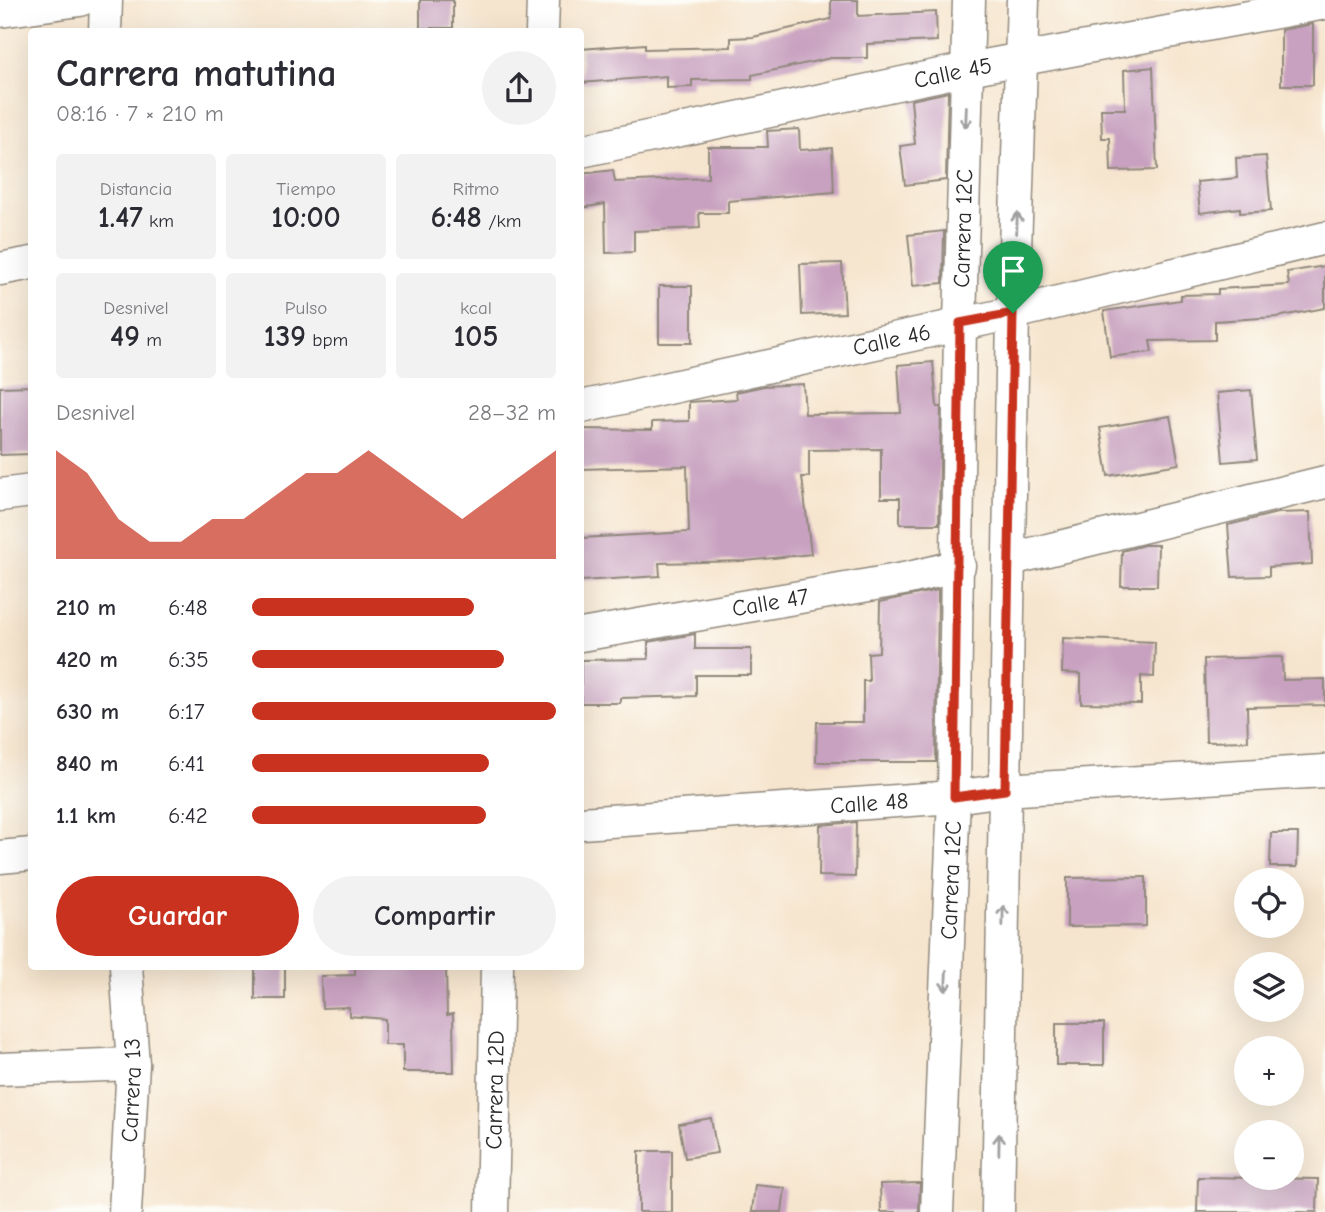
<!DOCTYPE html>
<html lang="es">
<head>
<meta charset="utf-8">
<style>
	body { margin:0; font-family:"Comic Neue",sans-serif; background:#f2f2f3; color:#2b2b33; height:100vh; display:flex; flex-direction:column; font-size:26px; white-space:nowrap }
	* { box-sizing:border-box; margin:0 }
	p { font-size:23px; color:#7c7c81 }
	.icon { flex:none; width:38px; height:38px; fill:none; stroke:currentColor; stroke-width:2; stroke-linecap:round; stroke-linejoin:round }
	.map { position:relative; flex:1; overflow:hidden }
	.sheet { position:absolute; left:28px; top:28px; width:556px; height:942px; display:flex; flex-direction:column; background:#fff; border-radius:7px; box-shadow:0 7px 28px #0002 }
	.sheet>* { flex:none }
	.tools { position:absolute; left:1234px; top:868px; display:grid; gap:14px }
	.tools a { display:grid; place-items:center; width:70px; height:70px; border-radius:50%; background:#fff; box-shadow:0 7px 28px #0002; font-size:35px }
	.pin { position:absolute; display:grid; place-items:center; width:60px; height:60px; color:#fff; margin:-72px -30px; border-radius:50% 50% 50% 0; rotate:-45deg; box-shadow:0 0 7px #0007 }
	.pin .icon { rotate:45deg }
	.round { display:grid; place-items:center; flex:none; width:74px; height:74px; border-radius:37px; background:#f2f2f3 }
	.head { display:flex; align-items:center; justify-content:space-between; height:119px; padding:0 28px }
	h1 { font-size:38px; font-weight:800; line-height:52px }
	.figures { display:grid; grid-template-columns:repeat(3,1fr); gap:10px; height:119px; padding:7px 28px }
	.figures div { display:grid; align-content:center; border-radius:7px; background:#f2f2f3; text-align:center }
	.figures b { font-size:30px; font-weight:800 }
	.figures small { font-size:19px; font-weight:400 }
	.figures p { font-size:19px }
	.chart { height:196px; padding:14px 28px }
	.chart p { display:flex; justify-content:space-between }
	.chart svg { width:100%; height:126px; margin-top:7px; fill:#c8321e; opacity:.7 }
	.cta { display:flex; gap:14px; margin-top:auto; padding:14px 28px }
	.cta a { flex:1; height:80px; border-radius:42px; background:#c8321e; color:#fff; font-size:28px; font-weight:800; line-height:80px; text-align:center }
	.cta a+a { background:#f2f2f3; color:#2b2b33 }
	ul { padding:0 28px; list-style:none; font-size:23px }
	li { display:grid; grid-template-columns:112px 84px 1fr; align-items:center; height:52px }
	li i { height:18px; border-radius:9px; background:#c8321e }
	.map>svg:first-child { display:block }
</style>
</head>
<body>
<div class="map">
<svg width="1325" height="1212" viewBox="0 0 1325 1212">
	<rect width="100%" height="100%" fill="#fdfcf7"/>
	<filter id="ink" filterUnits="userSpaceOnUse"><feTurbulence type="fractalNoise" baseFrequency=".0143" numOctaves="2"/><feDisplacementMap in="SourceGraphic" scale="14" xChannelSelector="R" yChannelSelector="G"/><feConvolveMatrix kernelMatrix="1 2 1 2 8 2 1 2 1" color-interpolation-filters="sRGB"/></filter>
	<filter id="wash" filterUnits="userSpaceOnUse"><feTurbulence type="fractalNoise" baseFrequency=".00686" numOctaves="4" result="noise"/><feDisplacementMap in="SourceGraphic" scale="28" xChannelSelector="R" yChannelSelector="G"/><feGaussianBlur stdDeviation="1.57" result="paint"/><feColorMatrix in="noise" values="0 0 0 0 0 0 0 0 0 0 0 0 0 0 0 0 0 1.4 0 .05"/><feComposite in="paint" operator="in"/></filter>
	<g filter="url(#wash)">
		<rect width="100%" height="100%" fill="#f6e5ce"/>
		<g id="blocks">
			<path fill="#c8a1c0" d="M420,0H453V28H420Z
				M831,0H858V16L936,12L937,41L867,44V58H831L752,75V79L692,80V87L666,88V76L581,83V49L645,44V49L731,47V38L753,37L831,19Z
				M1313,24V85H1281V30Z
				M1153,67L1157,170L1111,171L1110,138H1102L1101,109H1125L1124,70Z
				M948,92L946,180L905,185L900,146L915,144L911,100Z
				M799,129L800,150L832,148L834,192L728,201V213H699L700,228L634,231V252L606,253L605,204L581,208V174L613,170L615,182L708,178V147H768L767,131Z
				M1266,156L1271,211L1240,213V208L1200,213L1197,182L1237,178L1236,158Z
				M944,231L943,283L913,286L908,235Z
				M842,263L845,313L802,315L800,264Z
				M1325,266V308L1277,317L1215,321V340L1150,341L1152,352L1110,357L1104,311L1181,300V295L1218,294V289L1289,285L1287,272Z
				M659,286H692V343H659Z
				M933,362L937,407H941L939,524H900V498H881V449L809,450V477H802L811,554L745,561L659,563L660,576L581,581V538L689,532L687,466L581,469V429L652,430V422L689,421V402L737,399L736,392L764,386L803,384L805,414L901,413L898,365Z
				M32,386V454L0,455V387Z
				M1251,390L1257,459L1223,462L1217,393Z
				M1170,416L1179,464L1108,476L1100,428Z
				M1310,512L1312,564L1269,567V576L1232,577L1228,525L1277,513Z
				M1144,545H1158L1157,586H1121L1122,551Z
				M938,590L936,762H816L817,722H863V681H869L868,653L879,652L880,602Z
				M695,634V649H751V675H696V696L620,698V703H581V660L648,659V642Z
				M1063,638L1155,642L1154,677L1141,676V704L1081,703V674L1062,673Z
				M1282,657L1283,680L1325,679V705L1247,707L1248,741L1206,742L1204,659Z
				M856,822L855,877L819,876L820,825Z
				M1271,833H1298L1297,867H1270Z
				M1146,877V926L1067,927V878Z
				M255,966H285V999H255Z
				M355,966H446L447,1015L453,1014L454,1072H403V1045H385V1019L349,1016V1007L322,1008L321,976L355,975Z
				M1056,1023H1104V1065H1056Z
				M711,1118L717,1153L685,1158L679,1124Z
				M639,1151H672V1212H639Z
				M1198,1177L1318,1179L1317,1212H1197Z
				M920,1183L919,1212H881L880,1184Z
				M755,1185L785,1188L782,1212H752Z"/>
		</g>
	</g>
	<g filter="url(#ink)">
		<use href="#blocks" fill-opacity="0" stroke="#90887c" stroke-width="2"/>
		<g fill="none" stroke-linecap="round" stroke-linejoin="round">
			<defs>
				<g id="street">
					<path d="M0,11L80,0"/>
					<path d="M105,32L106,0"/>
					<path d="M542,32L543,0"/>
					<path id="s1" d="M581,151L968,69L1325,3"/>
					<path d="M0,269L32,263"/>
					<path id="s2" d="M581,407L1013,313L1325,238"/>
					<path d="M0,495L32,491"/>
					<path d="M1011,559L1325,482"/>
					<path id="s3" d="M581,635L909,578L959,566"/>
					<path id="s4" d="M581,823L954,797L1005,790L1325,771"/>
					<path d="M0,857L32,854"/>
					<path d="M0,1069L133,1064"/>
					<path id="s5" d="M125,1212L133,1064L126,966"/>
					<path id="s6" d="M492,1212L497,966"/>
					<path id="s7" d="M937,1212L954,797L960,323L969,0"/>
					<path d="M998,1212L1013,313L1023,0"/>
				</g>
			</defs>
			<use href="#street" stroke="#90887c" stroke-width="35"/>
			<use href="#street" stroke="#fff" stroke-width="32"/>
		</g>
		<defs><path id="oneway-shaft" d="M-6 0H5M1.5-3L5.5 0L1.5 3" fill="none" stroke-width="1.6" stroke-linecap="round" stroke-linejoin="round" transform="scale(1.75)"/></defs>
		<g stroke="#a0a0a0">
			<use href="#oneway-shaft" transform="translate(966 117) rotate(92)"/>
			<use href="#oneway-shaft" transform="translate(1017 223) rotate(-88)"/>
			<use href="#oneway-shaft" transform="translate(1003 916) rotate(-89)"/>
			<use href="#oneway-shaft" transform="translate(946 981) rotate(92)"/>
			<use href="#oneway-shaft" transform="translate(999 1144) rotate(-89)"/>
		</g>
	</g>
	<g fill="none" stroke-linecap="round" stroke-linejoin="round" filter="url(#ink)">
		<defs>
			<path id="route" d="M1013,313L1005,790L954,797L960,323Z"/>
		</defs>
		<use href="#route" stroke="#fff" stroke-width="14"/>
		<use href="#route" stroke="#c8321e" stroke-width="9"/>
	</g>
	<g text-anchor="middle" stroke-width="7" stroke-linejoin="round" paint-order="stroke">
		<g font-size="23" fill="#2b2b2b" stroke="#fdfcf7">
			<text dy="8" stroke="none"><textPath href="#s1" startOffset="380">Calle 45</textPath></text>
			<text dy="8" stroke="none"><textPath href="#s7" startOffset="984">Carrera 12C</textPath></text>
			<text dy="8" stroke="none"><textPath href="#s2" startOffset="318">Calle 46</textPath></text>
			<text dy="8" stroke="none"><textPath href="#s3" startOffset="192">Calle 47</textPath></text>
			<text dy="8" stroke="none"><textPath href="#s4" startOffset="289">Calle 48</textPath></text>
			<text dy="8" stroke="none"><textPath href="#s7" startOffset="332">Carrera 12C</textPath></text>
			<text dy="8" stroke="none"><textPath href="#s5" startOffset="122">Carrera 13</textPath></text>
			<text dy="8" stroke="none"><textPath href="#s6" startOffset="122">Carrera 12D</textPath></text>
		</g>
	</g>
</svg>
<div class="tools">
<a><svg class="icon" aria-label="locate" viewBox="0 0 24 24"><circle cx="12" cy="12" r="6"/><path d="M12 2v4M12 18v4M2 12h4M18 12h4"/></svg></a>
<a><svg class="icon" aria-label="layers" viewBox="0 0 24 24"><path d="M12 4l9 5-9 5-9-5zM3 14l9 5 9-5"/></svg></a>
<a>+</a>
<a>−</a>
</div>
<div class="pin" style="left:1013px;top:313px;background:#1e9e55"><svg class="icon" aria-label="arrive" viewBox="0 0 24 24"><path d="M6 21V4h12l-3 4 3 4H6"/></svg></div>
<section class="sheet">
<div class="head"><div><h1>Carrera matutina</h1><p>08:16 · 7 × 210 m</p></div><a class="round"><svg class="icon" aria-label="share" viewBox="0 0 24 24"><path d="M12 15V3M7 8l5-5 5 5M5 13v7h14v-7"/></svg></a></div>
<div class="figures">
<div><p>Distancia</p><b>1.47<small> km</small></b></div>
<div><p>Tiempo</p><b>10:00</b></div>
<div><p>Ritmo</p><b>6:48<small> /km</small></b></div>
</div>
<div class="figures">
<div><p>Desnivel</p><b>49<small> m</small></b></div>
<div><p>Pulso</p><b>139<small> bpm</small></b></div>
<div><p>kcal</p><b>105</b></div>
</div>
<div class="chart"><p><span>Desnivel</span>28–32 m</p>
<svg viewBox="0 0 160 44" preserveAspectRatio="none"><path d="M0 44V6L10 14L20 30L30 38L40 38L50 30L60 30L70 22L80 14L90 14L100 6L110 14L120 22L130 30L140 22L150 14L160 6V44z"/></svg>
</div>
<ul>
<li><b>210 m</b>6:48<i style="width:73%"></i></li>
<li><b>420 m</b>6:35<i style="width:83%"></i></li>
<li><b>630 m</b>6:17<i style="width:100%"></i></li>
<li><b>840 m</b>6:41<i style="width:78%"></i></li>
<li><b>1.1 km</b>6:42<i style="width:77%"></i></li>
</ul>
<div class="cta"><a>Guardar</a><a>Compartir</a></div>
</section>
</div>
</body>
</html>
